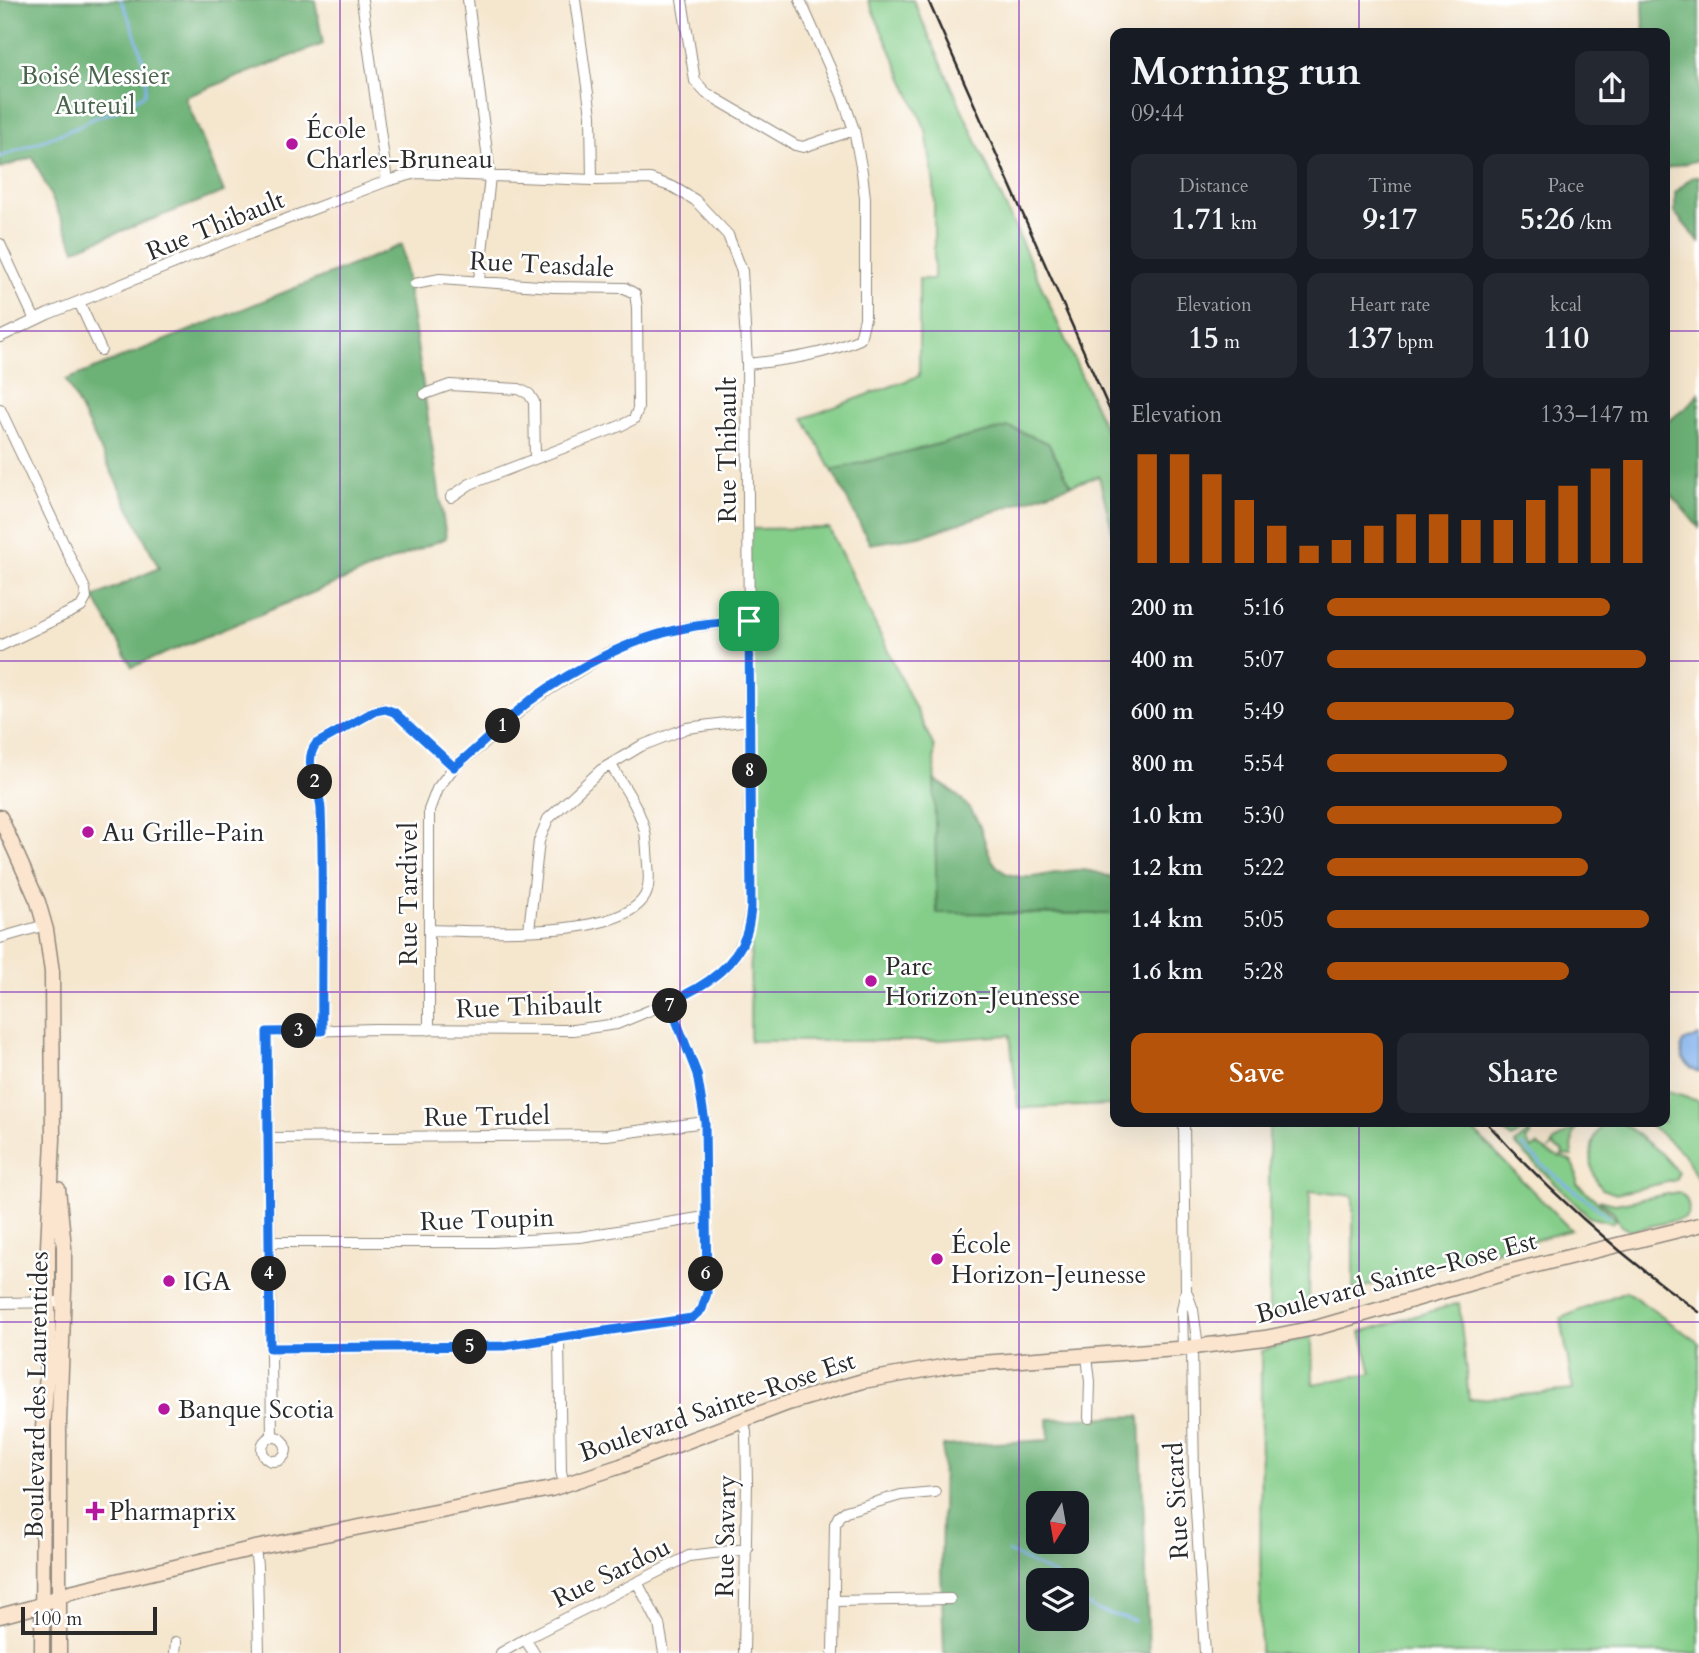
<!DOCTYPE html>
<html lang="en">
<head>
<meta charset="utf-8">
<style>
	body { margin:0; font-family:Cardo,serif; background:#242831; color:#f1f3f6; height:100vh; display:flex; flex-direction:column; font-size:26px; white-space:nowrap }
	* { box-sizing:border-box; margin:0 }
	p { font-size:23px; color:#9ea1a6 }
	.icon { flex:none; width:38px; height:38px; fill:none; stroke:currentColor; stroke-width:2; stroke-linecap:round; stroke-linejoin:round }
	.map { position:relative; flex:1; overflow:hidden }
	.details { position:absolute; left:1110px; top:28px; width:560px; height:1099px; display:flex; flex-direction:column; background:#171b24; border-radius:14px; box-shadow:0 7px 28px #0002 }
	.details>* { flex:none }
	.needle { width:46px; rotate:191deg }
	.buttons { position:absolute; left:1026px; top:1491px; display:grid; gap:14px }
	.buttons a { display:grid; place-items:center; width:63px; height:63px; border-radius:14px; background:#171b24; box-shadow:0 7px 28px #0002; font-size:35px }
	.scale { position:absolute; left:21px; bottom:18px; width:136px; box-sizing:border-box; padding-left:7px; border:4px solid #2b2b2b; border-top:0; font-size:19px; line-height:24px; white-space:nowrap; color:#2b2b2b; -webkit-text-stroke:5px #fff; paint-order:stroke }
	.pin { position:absolute; display:grid; place-items:center; width:60px; height:60px; color:#fff; margin:-30px; border-radius:14px; box-shadow:0 4px 10px #0006 }
	.km { position:absolute; width:35px; height:35px; margin:-18px; border-radius:50%; background:#222; color:#fff; font-size:19px; line-height:35px; text-align:center }
	.round { display:grid; place-items:center; flex:none; width:74px; height:74px; border-radius:14px; background:#242831 }
	.summary { display:flex; align-items:center; justify-content:space-between; height:119px; padding:0 21px }
	h1 { font-size:38px; font-weight:700; line-height:52px }
	.metrics { display:grid; grid-template-columns:repeat(3,1fr); gap:10px; height:119px; padding:7px 21px }
	.metrics div { display:grid; align-content:center; border-radius:14px; background:#242831; text-align:center }
	.metrics b { font-size:30px; font-weight:700 }
	.metrics small { font-size:19px; font-weight:400 }
	.metrics p { font-size:19px }
	.chart { height:196px; padding:14px 21px }
	.chart p { display:flex; justify-content:space-between }
	.chart svg { width:100%; height:126px; margin-top:7px; stroke:#b45309; stroke-width:6 }
	.primary-button { display:flex; gap:14px; margin-top:auto; padding:14px 21px }
	.primary-button a { flex:1; height:80px; border-radius:14px; background:#b45309; color:#fff; font-size:28px; font-weight:700; line-height:80px; text-align:center }
	.primary-button a+a { background:#242831; color:#f1f3f6 }
	ul { padding:0 21px; list-style:none; font-size:23px }
	li { display:grid; grid-template-columns:112px 84px 1fr; align-items:center; height:52px }
	li i { height:18px; border-radius:9px; background:#b45309 }
	.map>svg:first-child { display:block }
</style>
</head>
<body>
<div class="map">
<svg width="1699" height="1653" viewBox="0 0 1699 1653">
	<rect width="100%" height="100%" fill="#fff"/>
	<filter id="ink" filterUnits="userSpaceOnUse"><feTurbulence type="fractalNoise" baseFrequency=".0143" numOctaves="2"/><feDisplacementMap in="SourceGraphic" scale="14" xChannelSelector="R" yChannelSelector="G"/><feConvolveMatrix kernelMatrix="1 2 1 2 8 2 1 2 1" color-interpolation-filters="sRGB"/></filter>
	<filter id="wash" filterUnits="userSpaceOnUse"><feTurbulence type="fractalNoise" baseFrequency=".00686" numOctaves="4" result="noise"/><feDisplacementMap in="SourceGraphic" scale="28" xChannelSelector="R" yChannelSelector="G"/><feGaussianBlur stdDeviation="1.57" result="paint"/><feColorMatrix in="noise" values="0 0 0 0 0 0 0 0 0 0 0 0 0 0 0 0 0 1.4 0 .05"/><feComposite in="paint" operator="in"/></filter>
	<g filter="url(#wash)">
		<rect width="100%" height="100%" fill="#f5e6ce"/>
		<path fill="#85ce8a" stroke="#587c5a" stroke-width="2" d="M868,0H913L1115,451V542L1099,476L1071,485L1048,443L1009,427L832,470L804,418L919,376V279H934V184L926,130Z
			M829,528L934,747L937,913L1115,914V1105L1018,1108L1010,1035L928,1041H750L751,908L748,529Z
			M1664,1091L1699,1101V1182L1684,1154L1647,1122H1664Z
			M1269,1122H1465L1571,1230L1353,1290V1196L1310,1191L1309,1309L1269,1317Z
			M1494,1122H1511L1516,1127L1519,1125L1526,1128L1522,1131L1520,1128L1518,1130L1520,1133L1512,1138Z
			M1606,1122H1622L1663,1155L1678,1172L1676,1180L1616,1194L1602,1189C1587,1170 1587,1138 1606,1122Z
			M1577,1126L1573,1135L1572,1156L1562,1155L1563,1151L1552,1146L1549,1150L1555,1141Z
			M1528,1133L1531,1135L1526,1140L1532,1149L1537,1145C1558,1165 1578,1148 1577,1184L1612,1214L1615,1219L1612,1223L1589,1217L1515,1144Z
			M1678,1192C1688,1197 1692,1209 1685,1218L1629,1231L1620,1225L1614,1212L1599,1200L1615,1204Z
			M1626,1291L1699,1343V1653H1260L1261,1351L1312,1336L1313,1384L1372,1373L1361,1332L1459,1303L1469,1400L1573,1390L1561,1318Z"/>
		<path fill="#6cb176" stroke="#4c6e50" stroke-width="2" fill-rule="evenodd" d="M0,0H315L323,44L185,97L224,192L75,249L33,157L0,168Z
			M1643,0H1699V160L1664,169V33H1644Z
			M1699,176V242L1675,213V193L1691,178Z
			M402,245L446,538L132,667L94,597L159,568L66,380Z
			M1699,393V528L1664,486V430L1665,424L1690,404Z
			M1009,427L1048,443L1071,485L925,535L870,544L832,470Z
			M934,780C953,790 966,801 977,820C986,838 987,866 1008,874C1030,883 1056,870 1078,870C1090,870 1104,874 1115,879V914L937,913Z
			M1140,1416L1149,1653H944L941,1570L943,1446L1049,1440L1048,1419ZM1038,1503H1076V1542H1038ZM1038,1580H1076V1619H1038Z"/>
		<path fill="#82b2ed" stroke="#566e8c" stroke-width="2" d="M1699,1036V1072C1686,1066 1677,1057 1683,1042Z"/>
		<g fill="none" stroke-linecap="round" stroke-linejoin="round">
			<path stroke="#82b2ed" stroke-width="2.5" d="M0,157L78,127L94,118L114,112L145,94C150,69 132,24 121,0
				M1499,1122L1505,1127
				M1522,1145L1549,1171L1609,1217
				M1008,1552L1055,1575L1060,1580
				M1076,1597L1096,1610L1135,1621"/>
		</g>
	</g>
	<g filter="url(#ink)">
		<g fill="none" stroke-linecap="round" stroke-linejoin="round">
			<defs>
				<path id="street" d="M362,0L387,181
					M468,0L490,176L479,281
					M575,0L591,115L592,180
					M682,0L695,81L706,93L795,145L803,147L854,130
					M0,244L35,320
					M415,284L440,279L553,287L625,288L635,294L637,307L638,409L634,419L620,426L470,484L451,497
					M79,302L101,350
					M0,337L48,314L242,236L387,181L417,173L592,180L650,179L673,187L695,200L728,235L742,271L747,364L751,908L746,935L734,958L720,973L684,996L617,1024L573,1030L375,1029L267,1032L272,1437
					M747,364C786,360 824,355 860,339L865,318V198L862,172L854,130L842,95L800,0
					M425,394L450,385L519,389L529,394L534,402L535,458
					M0,409L85,589L86,598L81,607L0,646
					M429,930C476,931 620,940 645,896C650,887 649,873 648,864C647,854 647,842 645,832C640,808 623,786 611,765
					M529,930L539,841L548,819L601,770L641,746L687,728L749,720
					M0,938L45,925
					M429,1030V810L437,789L454,767L482,745L531,701L606,654L642,639L686,627L749,621
					M322,1031C321,957 324,883 321,810C321,788 301,764 316,744L375,711L385,709L394,712L454,767
					M268,1138L607,1135L705,1122
					M269,1242H492L580,1237L705,1217
					M1187,1293L1193,1310L1198,1347
					M0,1303L63,1302
					M559,1339L561,1471L564,1485
					M270,1348L504,1346L692,1318L702,1309L707,1293L705,1122L697,1074L669,1002
					M1192,1348L1194,1479L1205,1653
					M1183,1349L1182,1310L1186,1290L1184,1122
					M1087,1356L1090,1382L1089,1418
					M743,1420L746,1432L747,1482L744,1653
					M262 1449a12 12 0 1 1 24 0a12 12 0 1 1-24 0Z
					M255,1548L257,1566L259,1653
					M637,1582L659,1624L664,1653
					M834,1601L950,1599
					M525,1639L534,1653
					M175,1653L176,1642
					M501,1653L525,1639L689,1556L747,1549
					M833,1653L835,1524L839,1516L846,1511L901,1495L935,1492"/>
				<path id="secondary" d="M0,817L38,902L46,930L52,972L53,1139L48,1247V1360L43,1428L42,1653
					M58,1189L64,1247V1289L59,1421V1653
					M0,1616L34,1607L70,1592L255,1548L551,1489L621,1466L788,1403L863,1381L953,1365L1177,1349L1265,1338L1319,1327L1512,1271L1699,1225"/>
			</defs>
			<use href="#street" stroke="#90887c" stroke-width="12"/>
			<use href="#secondary" stroke="#90887c" stroke-width="17"/>
			<use href="#street" stroke="#fff" stroke-width="10"/>
			<use href="#secondary" stroke="#fbe5cf" stroke-width="14"/>
			<path stroke="#2b2b2b" stroke-width="2.5" d="M928,0L1115,422
				M1486,1122C1550,1193 1621,1256 1699,1312"/>
		</g>
	</g>
	<g fill="none" stroke-linecap="round" stroke-linejoin="round" filter="url(#ink)">
		<defs>
			<path id="route" d="M749,621L751,908C750,917 749,927 746,935C734,969 700,989 669,1002L697,1074L705,1122L707,1293L702,1309L692,1318L504,1346L270,1348L267,1032L322,1031C321,957 324,884 321,810C321,788 301,764 316,744L375,711L385,709L394,712L454,767C481,746 504,721 531,700C575,668 631,638 685,628C706,623 728,623 749,621Z"/>
		</defs>
		<use href="#route" stroke="#fff" stroke-width="14"/>
		<use href="#route" stroke="#1a73e8" stroke-width="9"/>
	</g>
	<path fill="none" stroke="#7b2cbf" stroke-width="2" stroke-opacity="0.55" d="M340,0V1653M680,0V1653M1019,0V1653M1359,0V33M0,331H1115M1664,331H1699M0,661H1115M1664,661H1699M0,992H1115M1664,992H1699M1359,1122V1653M0,1322H1699"/>
	<g fill="#b5179e" stroke="#fff" stroke-width="2.5">
		<circle cx="292" cy="144" r="7"/>
		<circle cx="88" cy="832" r="7"/>
		<circle cx="871" cy="981" r="7"/>
		<circle cx="937" cy="1259" r="7"/>
		<circle cx="169" cy="1281" r="7"/>
		<circle cx="164" cy="1409" r="7"/>
		<path d="M91.5 1500.5h7v7h7v7h-7v7h-7v-7h-7v-7h7z"/>
	</g>
	<g text-anchor="middle" stroke-width="5" stroke-linejoin="round" paint-order="stroke">
		<g font-size="26" fill="#4a644c" stroke="#fff">
			<text x="95" y="84">Boisé Messier<tspan x="95" dy="30">Auteuil</tspan></text>
		</g>
		<g font-size="26" fill="#2b2b2b" stroke="#fff" text-anchor="start">
			<text x="306" y="138">École<tspan x="306" dy="30">Charles-Bruneau</tspan></text>
			<text x="102" y="841">Au Grille-Pain</text>
			<text x="885" y="975">Parc<tspan x="885" dy="30">Horizon-Jeunesse</tspan></text>
			<text x="951" y="1253">École<tspan x="951" dy="30">Horizon-Jeunesse</tspan></text>
			<text x="183" y="1290">IGA</text>
			<text x="178" y="1418">Banque Scotia</text>
			<text x="109" y="1520">Pharmaprix</text>
		</g>
		<g font-size="26" fill="#2b2b2b" stroke="#fff">
			<text transform="translate(215 225) rotate(-22)" y="9">Rue Thibault</text>
			<text transform="translate(542 264) rotate(3)" y="9">Rue Teasdale</text>
			<text transform="translate(727 450) rotate(-90)" y="9">Rue Thibault</text>
			<text transform="translate(408 894) rotate(-90)" y="9">Rue Tardivel</text>
			<text transform="translate(529 1006) rotate(-2)" y="9">Rue Thibault</text>
			<text transform="translate(487 1116) rotate(-1)" y="9">Rue Trudel</text>
			<text transform="translate(487 1219) rotate(-2)" y="9">Rue Toupin</text>
			<text transform="translate(1396 1277) rotate(-15)" y="9">Boulevard Sainte-Rose Est</text>
			<text transform="translate(36 1395) rotate(-89)" y="9">Boulevard des Laurentides</text>
			<text transform="translate(717 1406) rotate(-19)" y="9">Boulevard Sainte-Rose Est</text>
			<text transform="translate(1176 1501) rotate(-93)" y="9">Rue Sicard</text>
			<text transform="translate(725 1536) rotate(-89)" y="9">Rue Savary</text>
			<text transform="translate(611 1572) rotate(-26)" y="9">Rue Sardou</text>
		</g>
	</g>
</svg>
<div class="buttons">
<a><svg class="needle" viewBox="-14 -14 28 28"><path d="M0-13l5 13h-10z" fill="#e53935"/><path d="M0 13l5-13h-10z" fill="#9ea1a6"/></svg></a>
<a><svg class="icon" aria-label="layers" viewBox="0 0 24 24"><path d="M12 4l9 5-9 5-9-5zM3 14l9 5 9-5"/></svg></a>
</div>
<div class="scale">100 m</div>
<div class="pin" style="left:749px;top:621px;background:#1e9e55"><svg class="icon" aria-label="arrive" viewBox="0 0 24 24"><path d="M6 21V4h12l-3 4 3 4H6"/></svg></div>
<b class="km" style="left:503px;top:726px">1</b>
<b class="km" style="left:315px;top:782px">2</b>
<b class="km" style="left:299px;top:1031px">3</b>
<b class="km" style="left:269px;top:1274px">4</b>
<b class="km" style="left:470px;top:1347px">5</b>
<b class="km" style="left:706px;top:1274px">6</b>
<b class="km" style="left:670px;top:1006px">7</b>
<b class="km" style="left:750px;top:771px">8</b>
<section class="details">
<div class="summary"><div><h1>Morning run</h1><p>09:44</p></div><a class="round"><svg class="icon" aria-label="share" viewBox="0 0 24 24"><path d="M12 15V3M7 8l5-5 5 5M5 13v7h14v-7"/></svg></a></div>
<div class="metrics">
<div><p>Distance</p><b>1.71<small> km</small></b></div>
<div><p>Time</p><b>9:17</b></div>
<div><p>Pace</p><b>5:26<small> /km</small></b></div>
</div>
<div class="metrics">
<div><p>Elevation</p><b>15<small> m</small></b></div>
<div><p>Heart rate</p><b>137<small> bpm</small></b></div>
<div><p>kcal</p><b>110</b></div>
</div>
<div class="chart"><p><span>Elevation</span>133–147 m</p>
<svg viewBox="0 0 160 44" preserveAspectRatio="none"><path d="M5 44V6M15 44V6M25 44V13M35 44V22M45 44V31M55 44V38M65 44V36M75 44V31M85 44V27M95 44V27M105 44V29M115 44V29M125 44V22M135 44V17M145 44V11M155 44V8"/></svg>
</div>
<ul>
<li><b>200 m</b>5:16<i style="width:88%"></i></li>
<li><b>400 m</b>5:07<i style="width:99%"></i></li>
<li><b>600 m</b>5:49<i style="width:58%"></i></li>
<li><b>800 m</b>5:54<i style="width:56%"></i></li>
<li><b>1.0 km</b>5:30<i style="width:73%"></i></li>
<li><b>1.2 km</b>5:22<i style="width:81%"></i></li>
<li><b>1.4 km</b>5:05<i style="width:100%"></i></li>
<li><b>1.6 km</b>5:28<i style="width:75%"></i></li>
</ul>
<div class="primary-button"><a>Save</a><a>Share</a></div>
</section>
</div>
</body>
</html>
